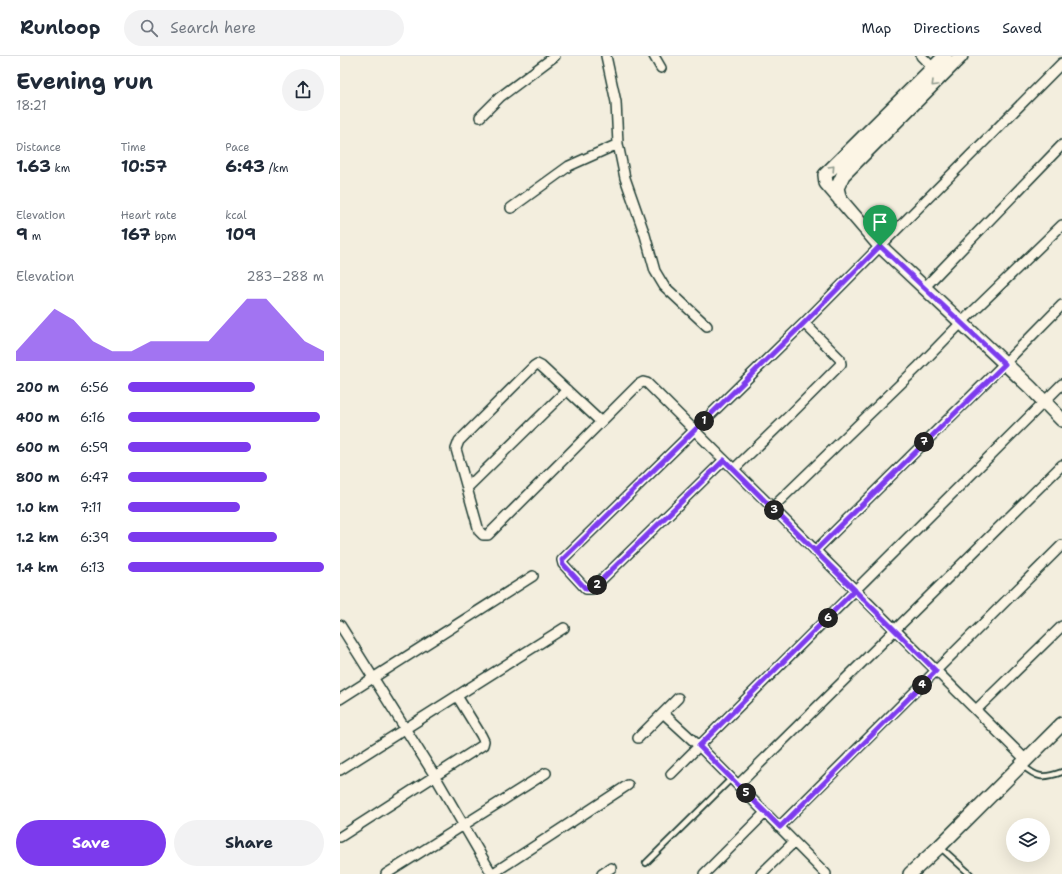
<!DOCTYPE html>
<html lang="en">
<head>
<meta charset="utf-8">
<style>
	body { margin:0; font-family:"Shantell Sans",sans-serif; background:#f2f2f3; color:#1f2937; height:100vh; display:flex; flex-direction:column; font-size:15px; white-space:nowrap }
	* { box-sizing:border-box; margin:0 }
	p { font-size:13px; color:#747a83 }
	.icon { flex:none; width:22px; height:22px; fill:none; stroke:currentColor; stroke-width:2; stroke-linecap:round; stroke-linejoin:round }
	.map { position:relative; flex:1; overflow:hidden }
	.details { display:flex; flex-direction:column; background:#fff; width:340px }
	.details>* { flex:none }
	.fabs { position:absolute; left:666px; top:762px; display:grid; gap:8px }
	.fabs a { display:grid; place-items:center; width:44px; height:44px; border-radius:50%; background:#fff; box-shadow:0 4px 16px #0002; font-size:20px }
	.pin { position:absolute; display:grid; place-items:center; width:34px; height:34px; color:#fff; margin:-41px -17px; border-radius:50% 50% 50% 0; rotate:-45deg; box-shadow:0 0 4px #0007 }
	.pin .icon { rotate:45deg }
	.km { position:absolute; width:20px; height:20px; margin:-10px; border-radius:50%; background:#222; color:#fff; font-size:11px; line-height:20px; text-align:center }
	.round { display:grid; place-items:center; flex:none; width:42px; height:42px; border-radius:21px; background:#f2f2f3 }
	.overview { display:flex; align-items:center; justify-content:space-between; height:68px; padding:0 16px }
	h1 { font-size:22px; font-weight:700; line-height:30px }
	.metrics { display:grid; grid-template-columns:repeat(3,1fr); gap:6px; height:68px; padding:4px 16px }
	.metrics div { display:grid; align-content:center }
	.metrics b { font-size:17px; font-weight:700 }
	.metrics small { font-size:11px; font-weight:400 }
	.metrics p { font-size:11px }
	.chart { height:112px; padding:8px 16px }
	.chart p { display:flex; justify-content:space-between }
	.chart svg { width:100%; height:72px; margin-top:4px; fill:#7c3aed; opacity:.7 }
	.button { display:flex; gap:8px; margin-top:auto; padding:8px 16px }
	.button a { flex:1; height:46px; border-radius:24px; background:#7c3aed; color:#fff; font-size:16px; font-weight:700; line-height:46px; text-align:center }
	.button a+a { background:#f2f2f3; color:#1f2937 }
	ul { padding:0 16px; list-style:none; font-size:13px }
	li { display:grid; grid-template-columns:64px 48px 1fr; align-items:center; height:30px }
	li i { height:10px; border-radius:5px; background:#7c3aed }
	header { display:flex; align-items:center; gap:24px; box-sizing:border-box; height:56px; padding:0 20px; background:#fff; border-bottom:1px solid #e0e1e3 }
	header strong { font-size:19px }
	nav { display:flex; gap:22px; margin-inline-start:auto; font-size:14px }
	.search { width:280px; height:36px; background:#f2f2f3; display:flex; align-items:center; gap:10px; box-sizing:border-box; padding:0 14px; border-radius:22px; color:#747a83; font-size:15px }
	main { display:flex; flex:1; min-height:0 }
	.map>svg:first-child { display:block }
</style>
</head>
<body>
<header>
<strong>Runloop</strong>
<div class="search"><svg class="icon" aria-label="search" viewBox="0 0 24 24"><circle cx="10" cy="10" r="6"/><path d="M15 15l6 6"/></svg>Search here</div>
<nav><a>Map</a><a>Directions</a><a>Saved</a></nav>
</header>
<main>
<section class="details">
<div class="overview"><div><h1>Evening run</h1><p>18:21</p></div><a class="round"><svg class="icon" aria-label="share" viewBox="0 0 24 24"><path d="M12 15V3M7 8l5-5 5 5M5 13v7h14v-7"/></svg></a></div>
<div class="metrics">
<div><p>Distance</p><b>1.63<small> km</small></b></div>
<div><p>Time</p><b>10:57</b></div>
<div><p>Pace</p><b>6:43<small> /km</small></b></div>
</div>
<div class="metrics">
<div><p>Elevation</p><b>9<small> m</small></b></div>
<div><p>Heart rate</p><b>167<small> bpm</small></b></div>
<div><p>kcal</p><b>109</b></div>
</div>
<div class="chart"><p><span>Elevation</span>283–288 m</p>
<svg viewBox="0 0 160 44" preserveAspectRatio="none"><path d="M0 44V38L10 25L20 12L30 19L40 32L50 38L60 38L70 32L80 32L90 32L100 32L110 19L120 6L130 6L140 19L150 32L160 38V44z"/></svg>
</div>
<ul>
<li><b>200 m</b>6:56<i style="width:65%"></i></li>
<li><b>400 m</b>6:16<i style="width:98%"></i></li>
<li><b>600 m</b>6:59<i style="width:63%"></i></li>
<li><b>800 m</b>6:47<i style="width:71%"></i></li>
<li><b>1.0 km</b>7:11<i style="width:57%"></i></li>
<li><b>1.2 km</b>6:39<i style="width:76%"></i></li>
<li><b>1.4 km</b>6:13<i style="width:100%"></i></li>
</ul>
<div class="button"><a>Save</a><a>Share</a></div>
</section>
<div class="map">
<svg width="722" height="818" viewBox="0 0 722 818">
	<rect width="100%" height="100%" fill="#f3eede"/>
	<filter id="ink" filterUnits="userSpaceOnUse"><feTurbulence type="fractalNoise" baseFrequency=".025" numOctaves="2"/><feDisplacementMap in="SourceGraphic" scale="8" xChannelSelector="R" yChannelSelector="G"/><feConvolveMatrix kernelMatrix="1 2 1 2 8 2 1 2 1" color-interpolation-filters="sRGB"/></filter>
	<g filter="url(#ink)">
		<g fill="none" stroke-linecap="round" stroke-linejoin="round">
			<defs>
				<path id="lane" d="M682,709C697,722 703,723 722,716
					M600,791L630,818
					M306,807L391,723"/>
				<path id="street" d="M266,0L276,46L278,88L285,122L305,179L315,215L324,230L367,270
					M314,0L321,12
					M581,0L593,12
					M140,61L160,41L215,0
					M171,152L229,110L278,88
					M584,232L722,89
					M261,366L201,310L197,308L194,310L119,385L116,393L139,475L143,479H148L299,328L303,326L307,327L686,704
					M384,404L252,533H246L223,508L222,504L225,501L464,267L722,7
					M394,413L450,359L501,308L500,303L464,267
					M127,432L227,334
					M432,452L579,310L621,267L722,169
					M475,495L665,307L722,249
					M0,569L95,720L152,818
					M0,643L193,520
					M636,654L722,570
					M323,657L359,690L486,818
					M298,682L338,642
					M0,714L224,572
					M331,718L722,328
					M398,729L722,409
					M439,771L722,489
					M0,781L143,689L144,685L141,679L117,640
					M46,818L206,717
					M152,818L288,729
					M262,818L271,812
					M364,818L425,757
					M421,818L454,786"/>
				<path id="secondary" d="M605,0L489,115L485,119L486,127L540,190L690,331L722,364
					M500,144L497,132L503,119L621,0
					M570,818L600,790L722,668"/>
			</defs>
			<use href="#lane" stroke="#1f3d34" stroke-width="8"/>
			<use href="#street" stroke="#1f3d34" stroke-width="12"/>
			<use href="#secondary" stroke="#1f3d34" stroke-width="16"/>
			<use href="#lane" stroke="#fcf5e5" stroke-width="4.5"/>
			<use href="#street" stroke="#fcf5e5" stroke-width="9"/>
			<use href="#secondary" stroke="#fcf5e5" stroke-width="13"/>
		</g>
		<defs><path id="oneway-chevron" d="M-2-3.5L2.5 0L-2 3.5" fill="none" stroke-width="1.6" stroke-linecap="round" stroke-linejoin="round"/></defs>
		<g stroke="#8e998c">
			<use href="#oneway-chevron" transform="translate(594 28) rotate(135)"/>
			<use href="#oneway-chevron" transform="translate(492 112) rotate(-47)"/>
		</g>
	</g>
	<g fill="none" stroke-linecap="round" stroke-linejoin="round" filter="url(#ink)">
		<defs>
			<path id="route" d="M540,190L464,267L222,504L223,508L246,533H252L384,404C455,475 525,545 596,615L440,771L359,690L515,534L475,495L665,308L540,190"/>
		</defs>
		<use href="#route" stroke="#fff" stroke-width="8"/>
		<use href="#route" stroke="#7c3aed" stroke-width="5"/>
	</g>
</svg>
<div class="fabs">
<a><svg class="icon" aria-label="layers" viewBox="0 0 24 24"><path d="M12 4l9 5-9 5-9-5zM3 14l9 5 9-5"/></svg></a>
</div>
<div class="pin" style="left:540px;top:190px;background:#1e9e55"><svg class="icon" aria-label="arrive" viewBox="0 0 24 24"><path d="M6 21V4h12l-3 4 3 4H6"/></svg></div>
<b class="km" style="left:364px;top:365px">1</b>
<b class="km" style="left:257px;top:529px">2</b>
<b class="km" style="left:434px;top:454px">3</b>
<b class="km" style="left:582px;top:629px">4</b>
<b class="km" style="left:406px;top:737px">5</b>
<b class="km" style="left:488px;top:562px">6</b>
<b class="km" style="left:584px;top:386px">7</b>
</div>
</main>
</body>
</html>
